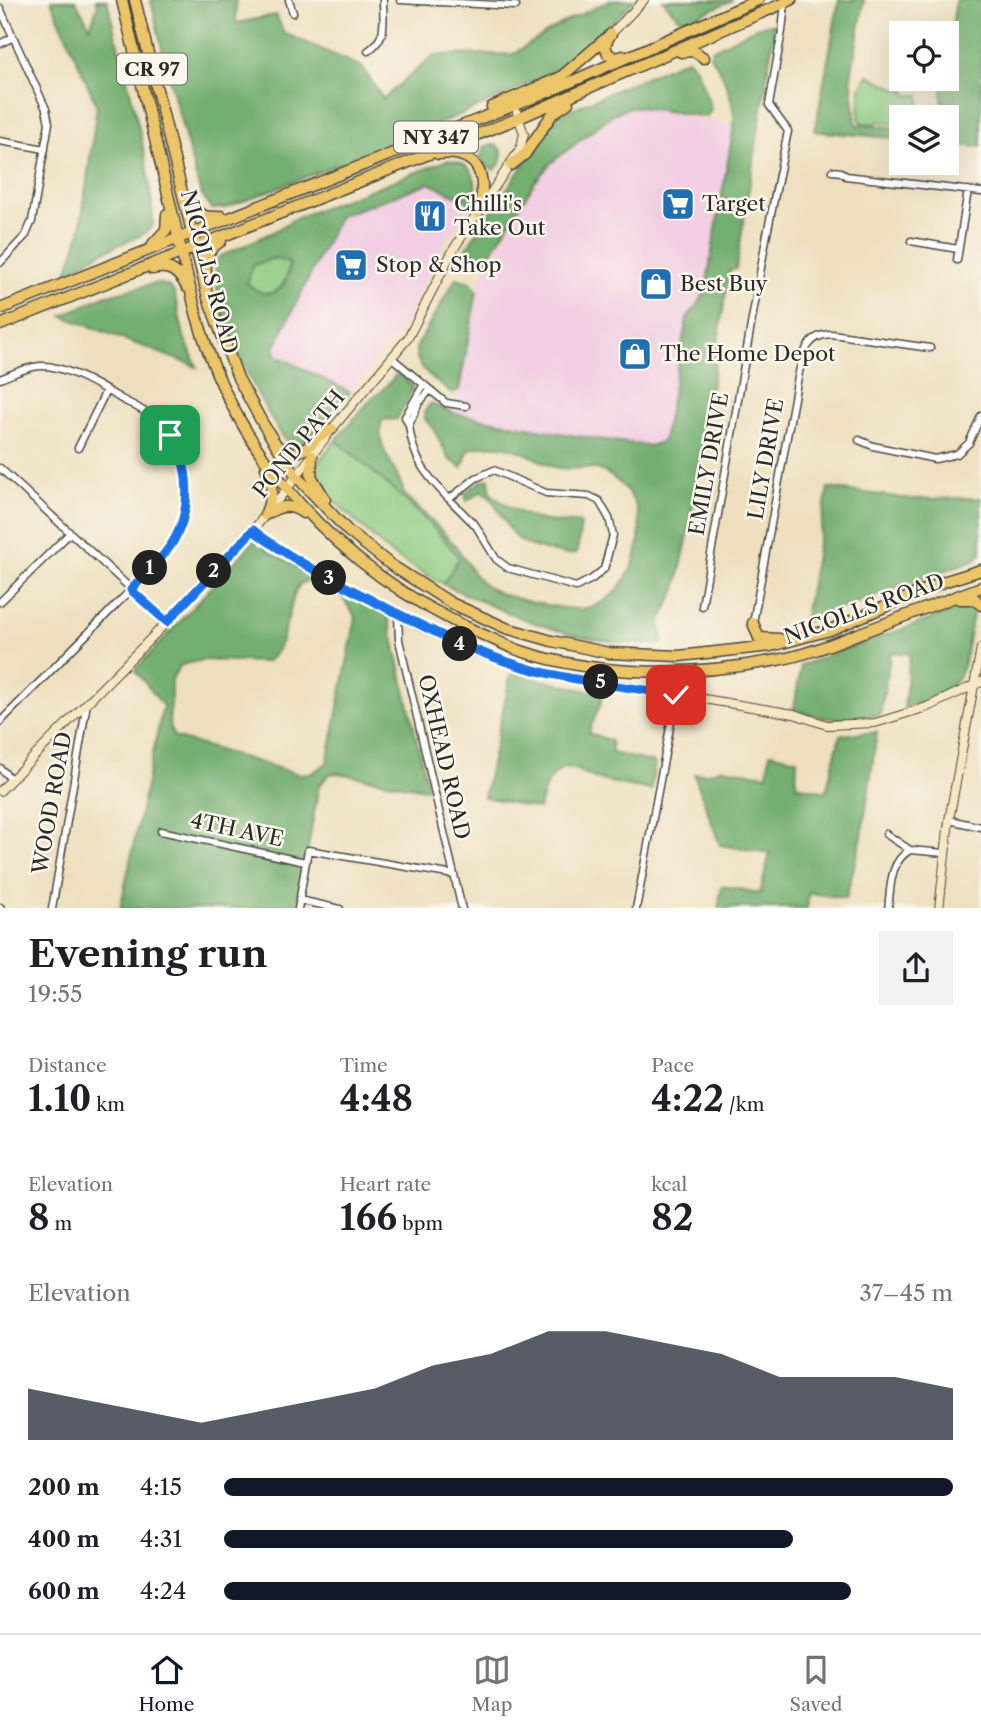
<!DOCTYPE html>
<html lang="en">
<head>
<meta charset="utf-8">
<style>
	body { margin:0; font-family:"Libre Caslon Text",serif; background:#f2f2f2; color:#202124; height:100vh; display:flex; flex-direction:column; font-size:26px; white-space:nowrap }
	* { box-sizing:border-box; margin:0 }
	p { font-size:23px; color:#757577 }
	.icon { flex:none; width:38px; height:38px; fill:none; stroke:currentColor; stroke-width:2; stroke-linecap:round; stroke-linejoin:round }
	.map { position:relative; height:908px; overflow:hidden }
	.details { display:flex; flex-direction:column; background:#fff; flex:1 }
	.details>* { flex:none }
	.controls { position:absolute; left:889px; top:21px; display:grid; gap:14px }
	.controls a { display:grid; place-items:center; width:70px; height:70px; border-radius:0px; background:#fff; box-shadow:0 7px 28px #0002; font-size:35px }
	.pin { position:absolute; display:grid; place-items:center; width:60px; height:60px; color:#fff; margin:-30px; border-radius:14px; box-shadow:0 4px 10px #0006 }
	.km { position:absolute; width:35px; height:35px; margin:-18px; border-radius:50%; background:#222; color:#fff; font-size:19px; line-height:35px; text-align:center }
	.round { display:grid; place-items:center; flex:none; width:74px; height:74px; border-radius:0px; background:#f2f2f2 }
	.headline { display:flex; align-items:center; justify-content:space-between; height:119px; padding:0 28px }
	h1 { font-size:38px; font-weight:700; line-height:52px }
	.figures { display:grid; grid-template-columns:repeat(3,1fr); gap:10px; height:119px; padding:7px 28px }
	.figures div { display:grid; align-content:center }
	.figures b { font-size:35px; font-weight:700 }
	.figures small { font-size:19px; font-weight:400 }
	.figures p { font-size:19px }
	.chart { height:196px; padding:14px 28px }
	.chart p { display:flex; justify-content:space-between }
	.chart svg { width:100%; height:126px; margin-top:7px; fill:#111827; opacity:.7 }
	ul { padding:0 28px; list-style:none; font-size:23px }
	li { display:grid; grid-template-columns:112px 84px 1fr; align-items:center; height:52px }
	li i { height:18px; border-radius:9px; background:#111827 }
	.tab-bar { display:flex; justify-content:space-around; align-items:center; height:98px; border-top:2px solid #e0e0e0; background:#fff; font-size:19px; color:#757577 }
	.tab-bar a { display:grid; justify-items:center; gap:4px }
	.tab-bar .selected { color:#111827 }
	.map>svg:first-child { display:block }
</style>
</head>
<body>
<div class="map">
<svg width="981" height="909" viewBox="0 0 981 909">
	<rect width="100%" height="100%" fill="#fbf7ec"/>
	<filter id="ink" filterUnits="userSpaceOnUse"><feTurbulence type="fractalNoise" baseFrequency=".0143" numOctaves="2"/><feDisplacementMap in="SourceGraphic" scale="14" xChannelSelector="R" yChannelSelector="G"/><feConvolveMatrix kernelMatrix="1 2 1 2 8 2 1 2 1" color-interpolation-filters="sRGB"/></filter>
	<filter id="wash" filterUnits="userSpaceOnUse"><feTurbulence type="fractalNoise" baseFrequency=".00686" numOctaves="4" result="noise"/><feDisplacementMap in="SourceGraphic" scale="28" xChannelSelector="R" yChannelSelector="G"/><feGaussianBlur stdDeviation="1.57" result="paint"/><feColorMatrix in="noise" values="0 0 0 0 0 0 0 0 0 0 0 0 0 0 0 0 0 1.4 0 .05"/><feComposite in="paint" operator="in"/></filter>
	<g filter="url(#wash)">
		<rect width="100%" height="100%" fill="#eee0bf"/>
		<path fill="#f2cfe2" d="M630,108H642L734,125L706,287L702,298L687,319L663,441L650,446L574,435L454,413L479,282L485,268L534,185L550,165L614,115Z
			M429,183L466,200L470,206L440,249L408,319L350,392L277,356L274,348L339,215Z"/>
		<path fill="#8fcb81" stroke="#5d7b56" stroke-width="2" d="M868,75L896,89L907,91V95H920L919,117H901V125L879,121L875,124L863,123L859,119L860,89Z
			M275,258L289,263C287,290 269,305 247,283L253,265Z
			M336,440C379,477 425,513 460,558L443,584L391,554L321,489C309,466 322,458 336,440Z"/>
		<path fill="#73af6f" stroke="#4f6d4d" stroke-width="2" fill-rule="evenodd" d="M51,0H75L90,27L98,5L96,0H107C123,71 151,154 153,225L146,233L100,253L67,273L80,233L97,106Z
			M151,0H236V23L276,15L284,33L362,67L383,99L434,55L513,54L561,24L611,0H634L574,61L510,93L394,143L225,208L212,209L201,194L196,177L166,66Z
			M663,0H733L687,20L679,18Z
			M839,0H864L851,76L856,124L901,128V139L815,131Z
			M956,0H981V147L947,144V117H942C944,103 940,94 943,79H947V54Z
			M770,24L775,26L736,269L729,271L689,531L676,589L660,623L663,643C650,646 637,644 625,643C560,638 501,611 443,584L459,558C425,513 378,477 336,440L373,397L381,392L396,375L402,376L413,387L412,391L397,419L382,420C373,450 400,468 404,494C420,510 438,526 453,543C463,554 470,571 481,582C496,595 516,598 535,603C550,606 567,610 582,609C627,604 650,542 635,504C630,492 617,479 606,473C589,463 572,472 554,467C548,465 541,461 535,458C512,446 495,442 469,449L462,468L449,459L434,430L425,419L424,413L430,404H432L456,414L576,436L650,446L663,441L687,319L702,298L706,287L734,125C736,106 723,70 710,56L712,50L757,27Z
			M687,59L696,68L710,105L711,110L706,117L639,107H630L613,114L551,163L534,183L485,263L481,264L469,255L466,248L558,115Z
			M490,145H497L502,152L500,164L494,170L486,167L480,158L484,147Z
			M448,160C475,163 481,183 470,206L466,200L429,183L339,216L274,348L277,356L350,392L302,445L296,447L290,445C266,420 200,287 219,257L273,232L296,218ZM275,258L289,263C288,291 269,304 247,283L253,265Z
			M456,278L471,282L477,291L459,390L451,393C436,380 415,369 416,348Z
			M157,283L168,286L174,292L184,337L197,367L62,316L104,296Z
			M489,479L491,494C519,516 543,525 578,522L581,524L577,553C567,556 560,553 550,551C538,548 523,546 515,536C502,522 499,503 482,491L467,501L465,493L481,481Z
			M828,488L911,499L981,498V554L974,560L804,622Z
			M256,539L270,552L316,578L301,583L295,592L281,643L275,654L266,662L203,660L181,665C168,681 171,684 171,703C170,719 166,721 174,737L298,774L312,773L327,763L356,618L341,595L328,587C348,594 375,601 388,617L428,788L425,789L338,773L329,774L319,786L297,908L120,909L163,706L135,670Z
			M962,608H968L973,614C961,674 970,688 904,708L910,654L891,652L880,715C848,721 825,722 794,709L801,665Z
			M511,673L602,694C602,708 592,719 589,733L611,741L612,753L655,763L651,790C633,786 613,784 595,778C584,774 576,768 564,767C547,779 543,789 539,809L484,797Z
			M877,732L862,836L846,898L809,893L807,908H718L722,886L760,893L770,853L720,845L694,774L708,773L723,768L767,775L770,753L797,759L796,785L826,792L840,735Z"/>
	</g>
	<g filter="url(#ink)">
		<g fill="none" stroke-linecap="round" stroke-linejoin="round">
			<defs>
				<path id="street" d="M289,0L293,13
					M400,0L516,6
					M0,8L46,109L49,123L32,221L26,235L0,263
					M0,44L13,37
					M368,51C388,37 383,22 383,0
					M0,141L45,149
					M832,171L841,172L846,176L981,192
					M911,241L958,249
					M957,260L968,190
					M392,358L446,403L466,406
					M0,379C13,374 26,367 40,366C65,364 102,388 123,400C136,406 149,413 159,423C189,452 196,505 174,541C160,563 131,589 113,608C75,646 38,684 0,722
					M424,384L405,417L409,425L419,403L429,391
					M409,425C413,460 426,475 449,499
					M859,440L873,446L935,459L957,454L969,443L981,416
					M78,448L106,391
					M0,468L167,622
					M494,470L546,493L589,496L599,501L609,518L613,535L604,569L592,579L576,587L508,568L496,559L476,526L449,499L476,478Z
					M0,602L70,533
					M702,606L766,239L788,131L769,105L782,31L785,3
					M398,614L399,640L462,909
					M753,623L797,382C802,359 804,334 832,334L930,348
					M0,768L11,779
					M949,820L981,827
					M161,831L305,862
					M886,834L910,850
					M299,900L340,909
					M0,907L2,909
					M52,909L87,703
					M298,909L308,850L454,875
					M636,909L676,695
					M888,909C891,887 889,862 910,850L944,853"/>
				<path id="secondary" d="M611,34L644,0
					M253,530L288,555L328,578L423,628L479,653L536,671L794,714L827,725L875,723L927,707L981,682
					M0,791L167,622L253,530L286,490L332,429L408,338L453,250L520,149L524,134L517,113
					M939,909L949,820L981,648"/>
				<path id="highway" d="M122,0L196,313C236,459 341,571 477,632C491,638 506,646 521,651C602,678 694,676 777,660C806,655 835,643 863,632C902,617 942,602 981,587
					M135,0L208,298L238,378L263,424L296,476L348,531L391,565L451,603L506,628L552,641L609,653L679,656L771,646L830,630L946,581L981,570
					M610,35L605,45L608,54L616,58L623,56
					M681,52L694,51L704,58
					M492,107L561,77L611,34
					M438,154C481,149 488,179 478,213
					M511,165L525,154L553,113L568,103
					M188,197C193,213 204,220 221,216
					M153,244L166,230L167,214
					M152,269C170,265 178,271 187,287
					M206,271C204,256 209,249 221,241
					M0,309L550,91L758,0
					M0,325L519,118L791,0
					M282,448L292,454L307,448L319,436L332,429
					M312,456L311,476L325,499
					M265,515C272,498 275,486 266,468
					M265,515C279,506 289,503 303,513
					M959,599H975L981,605
					M753,623L759,638L780,639"/>
			</defs>
			<use href="#street" stroke="#484641" stroke-width="9"/>
			<use href="#secondary" stroke="#484641" stroke-width="10"/>
			<use href="#highway" stroke="#484641" stroke-width="13"/>
			<use href="#street" stroke="#fff" stroke-width="6"/>
			<use href="#secondary" stroke="#f7e8c3" stroke-width="8"/>
			<use href="#highway" stroke="#ecc569" stroke-width="10"/>
		</g>
	</g>
	<g fill="none" stroke-linecap="round" stroke-linejoin="round" filter="url(#ink)">
		<defs>
			<path id="route" d="M170,435C191,465 192,509 174,540C164,558 145,574 131,590L167,622L253,530C291,560 334,580 377,603C428,629 478,655 534,670C579,682 629,687 676,695"/>
		</defs>
		<use href="#route" stroke="#fff" stroke-width="14"/>
		<use href="#route" stroke="#1a73e8" stroke-width="9"/>
	</g>
	<defs>
		<symbol id="supermarket-square" viewBox="-11 -11 22 22"><rect x="-9" y="-9" width="18" height="18" rx="4" fill="#1f6fb2" stroke="#fbf7ec"/><path d="M-6-5.5h2.5l.6 2H6L4.5 2H-2.5L-4.4-4H-6ZM-1.5 3.2a1.3 1.3 0 1 0 .1 0ZM3 3.2a1.3 1.3 0 1 0 .1 0Z" fill="#fff"/></symbol>
		<symbol id="restaurant-square" viewBox="-11 -11 22 22"><rect x="-9" y="-9" width="18" height="18" rx="4" fill="#1f6fb2" stroke="#fbf7ec"/><path d="M-5-6h1v4h1v-4h1v4h1v-4h1v5L-1.5 .5V6h-2V.5L-5-1ZM5-6V6H3V1.5H1.5Q1.5-4 5-6Z" fill="#fff"/></symbol>
		<symbol id="shop-square" viewBox="-11 -11 22 22"><rect x="-9" y="-9" width="18" height="18" rx="4" fill="#1f6fb2" stroke="#fbf7ec"/><path d="M-5-2.5h2.3a2.7 3.5 0 0 1 5.4 0H5L5.5 6h-11ZM-1.5-2.5h3a1.5 2.3 0 0 0-3 0Z" fill="#fff"/></symbol>
	</defs>
	<g fill-rule="evenodd">
		<use href="#supermarket-square" x="659" y="185" width="38" height="38"/>
		<use href="#restaurant-square" x="411" y="197" width="38" height="38"/>
		<use href="#supermarket-square" x="332" y="246" width="38" height="38"/>
		<use href="#shop-square" x="637" y="265" width="38" height="38"/>
		<use href="#shop-square" x="616" y="335" width="38" height="38"/>
	</g>
	<g text-anchor="middle" stroke-width="5" stroke-linejoin="round" paint-order="stroke">
		<g fill="#fbf7ec" stroke="#696865" stroke-width="2">
			<rect x="117" y="53.5" width="70" height="31" rx="5"/>
			<rect x="394" y="121.5" width="84" height="31" rx="5"/>
		</g>
		<g font-size="19" font-weight="bold" fill="#2b2b2b">
			<text x="152" y="76">CR 97</text>
			<text x="436" y="144">NY 347</text>
		</g>
		<g font-size="21" fill="#2b2b2b" stroke="#fbf7ec" text-anchor="start">
			<text x="454" y="211">Chilli's<tspan x="454" dy="24">Take Out</tspan></text>
			<text x="702" y="211">Target</text>
			<text x="376" y="272">Stop &amp; Shop</text>
			<text x="680" y="291">Best Buy</text>
			<text x="660" y="361">The Home Depot</text>
		</g>
		<g font-size="21" fill="#2b2b2b" stroke="#fbf7ec">
			<text transform="translate(209 272) rotate(75)" y="7">NICOLLS ROAD</text>
			<text transform="translate(299 444) rotate(-51)" y="7">POND PATH</text>
			<text transform="translate(766 459) rotate(-80)" y="7">LILY DRIVE</text>
			<text transform="translate(709 464) rotate(-80)" y="7">EMILY DRIVE</text>
			<text transform="translate(864 609) rotate(-20)" y="7">NICOLLS ROAD</text>
			<text transform="translate(444 757) rotate(77)" y="7">OXHEAD ROAD</text>
			<text transform="translate(52 803) rotate(-80)" y="7">WOOD ROAD</text>
			<text transform="translate(237 830) rotate(12)" y="7">4TH AVE</text>
		</g>
	</g>
</svg>
<div class="controls">
<a><svg class="icon" aria-label="locate" viewBox="0 0 24 24"><circle cx="12" cy="12" r="6"/><path d="M12 2v4M12 18v4M2 12h4M18 12h4"/></svg></a>
<a><svg class="icon" aria-label="layers" viewBox="0 0 24 24"><path d="M12 4l9 5-9 5-9-5zM3 14l9 5 9-5"/></svg></a>
</div>
<div class="pin" style="left:170px;top:435px;background:#1e9e55"><svg class="icon" aria-label="arrive" viewBox="0 0 24 24"><path d="M6 21V4h12l-3 4 3 4H6"/></svg></div>
<div class="pin" style="left:676px;top:695px;background:#d93025"><svg class="icon" aria-label="check" viewBox="0 0 24 24"><path d="M5 12l5 5 9-10"/></svg></div>
<b class="km" style="left:150px;top:568px">1</b>
<b class="km" style="left:214px;top:571px">2</b>
<b class="km" style="left:329px;top:578px">3</b>
<b class="km" style="left:460px;top:644px">4</b>
<b class="km" style="left:601px;top:682px">5</b>
</div>
<section class="details">
<div class="headline"><div><h1>Evening run</h1><p>19:55</p></div><a class="round"><svg class="icon" aria-label="share" viewBox="0 0 24 24"><path d="M12 15V3M7 8l5-5 5 5M5 13v7h14v-7"/></svg></a></div>
<div class="figures">
<div><p>Distance</p><b>1.10<small> km</small></b></div>
<div><p>Time</p><b>4:48</b></div>
<div><p>Pace</p><b>4:22<small> /km</small></b></div>
</div>
<div class="figures">
<div><p>Elevation</p><b>8<small> m</small></b></div>
<div><p>Heart rate</p><b>166<small> bpm</small></b></div>
<div><p>kcal</p><b>82</b></div>
</div>
<div class="chart"><p><span>Elevation</span>37–45 m</p>
<svg viewBox="0 0 160 44" preserveAspectRatio="none"><path d="M0 44V26L10 30L20 34L30 38L40 34L50 30L60 26L70 18L80 14L90 6L100 6L110 10L120 14L130 22L140 22L150 22L160 26V44z"/></svg>
</div>
<ul>
<li><b>200 m</b>4:15<i style="width:100%"></i></li>
<li><b>400 m</b>4:31<i style="width:78%"></i></li>
<li><b>600 m</b>4:24<i style="width:86%"></i></li>
</ul>
</section>
<nav class="tab-bar">
<a class="selected"><svg class="icon" aria-label="home" viewBox="0 0 24 24"><path d="M3 11l9-7 9 7M6 9v11h12V9"/></svg>Home</a>
<a><svg class="icon" aria-label="map" viewBox="0 0 24 24"><path d="M3 6l6-2 6 2 6-2v14l-6 2-6-2-6 2zM9 4v14M15 6v14"/></svg>Map</a>
<a><svg class="icon" aria-label="saved" viewBox="0 0 24 24"><path d="M7 4h10v16l-5-4-5 4z"/></svg>Saved</a>
</nav>
</body>
</html>
